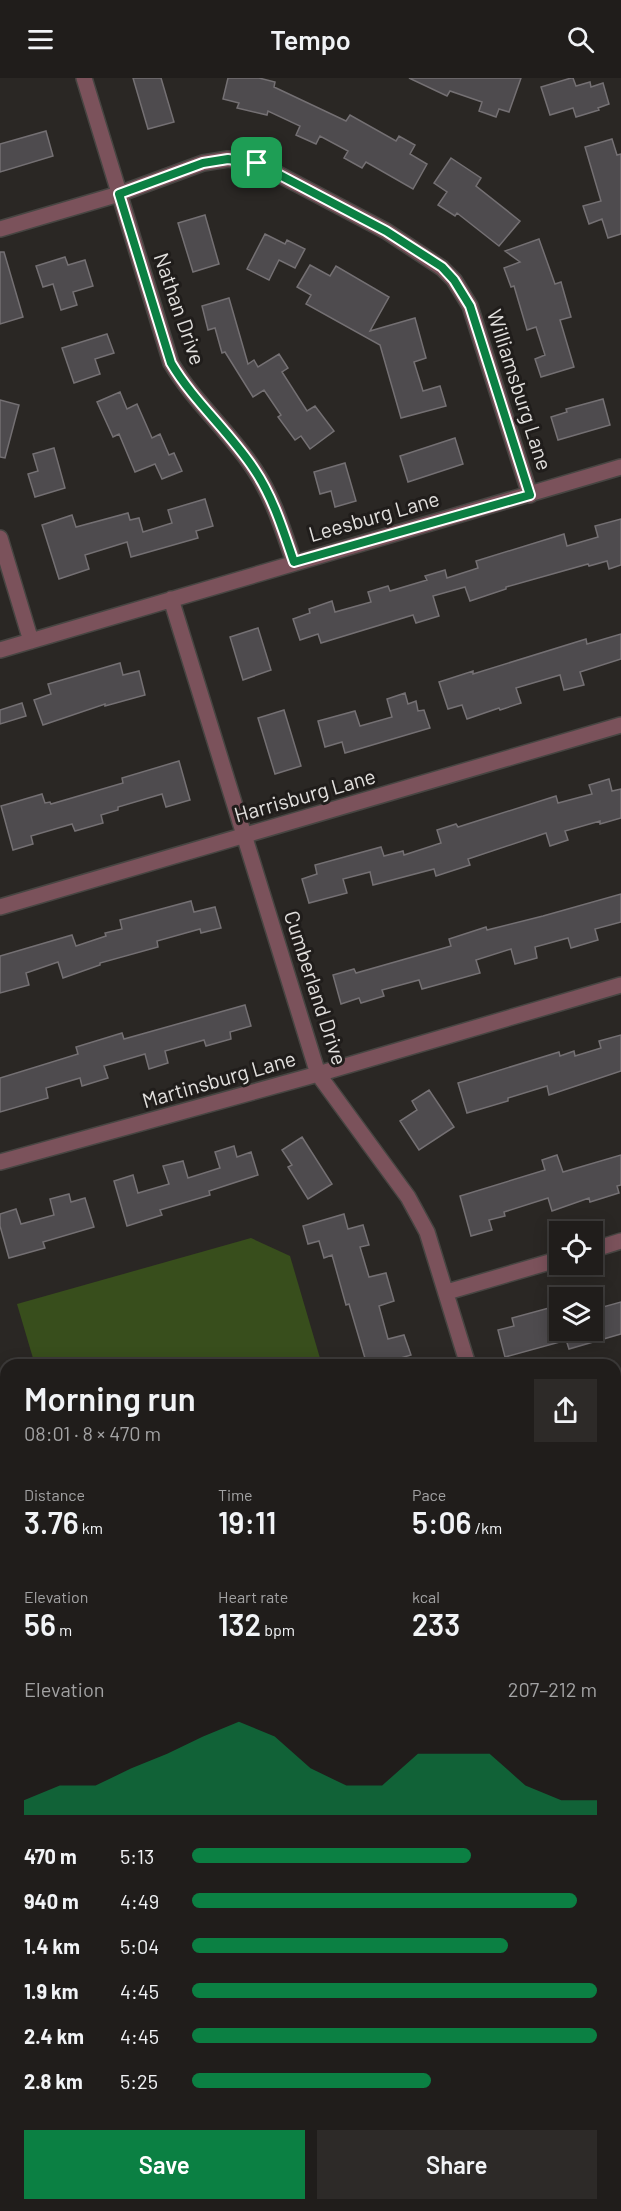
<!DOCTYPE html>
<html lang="en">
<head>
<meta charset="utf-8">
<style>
	body { margin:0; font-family:Barlow,sans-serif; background:#2d2a28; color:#f1f3f6; height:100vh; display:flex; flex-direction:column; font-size:22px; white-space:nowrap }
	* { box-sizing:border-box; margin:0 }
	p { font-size:20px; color:#a2a2a3 }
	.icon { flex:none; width:33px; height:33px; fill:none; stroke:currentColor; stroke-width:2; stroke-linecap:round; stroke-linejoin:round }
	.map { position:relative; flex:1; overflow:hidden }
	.details { position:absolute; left:0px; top:1281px; width:621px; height:852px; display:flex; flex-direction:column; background:#201d1b; border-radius:18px 18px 0 0; box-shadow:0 3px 15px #0003,0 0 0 2px #3d3b3a }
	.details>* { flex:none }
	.tools { position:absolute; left:549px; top:1143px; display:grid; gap:12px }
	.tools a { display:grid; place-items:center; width:54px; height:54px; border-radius:0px; background:#201d1b; box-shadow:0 3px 15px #0003,0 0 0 2px #3d3b3a; font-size:30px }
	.pin { position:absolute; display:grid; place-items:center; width:51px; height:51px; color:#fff; margin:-26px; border-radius:12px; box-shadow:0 3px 9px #0006 }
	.round { display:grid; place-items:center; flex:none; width:63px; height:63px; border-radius:0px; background:#2d2a28 }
	.summary { display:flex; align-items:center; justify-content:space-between; height:102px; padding:0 24px }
	h1 { font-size:33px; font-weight:600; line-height:45px }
	.metrics { display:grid; grid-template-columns:repeat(3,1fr); gap:9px; height:102px; padding:6px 24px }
	.metrics div { display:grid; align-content:center }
	.metrics b { font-size:30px; font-weight:600 }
	.metrics small { font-size:16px; font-weight:400 }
	.metrics p { font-size:16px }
	.chart { height:168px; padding:12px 24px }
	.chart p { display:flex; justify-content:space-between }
	.chart svg { width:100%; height:108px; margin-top:6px; fill:#0b8043; opacity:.7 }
	.cta { display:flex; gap:12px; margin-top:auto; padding:12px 24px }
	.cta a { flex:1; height:69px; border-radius:0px; background:#0b8043; color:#fff; font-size:24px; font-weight:600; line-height:69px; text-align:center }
	.cta a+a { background:#2d2a28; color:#f1f3f6 }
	ul { padding:0 24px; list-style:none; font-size:20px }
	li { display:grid; grid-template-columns:96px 72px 1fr; align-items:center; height:45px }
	li i { height:15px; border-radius:8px; background:#0b8043 }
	header { display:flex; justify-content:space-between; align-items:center; height:78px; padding:0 24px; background:#201d1b; font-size:27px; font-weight:600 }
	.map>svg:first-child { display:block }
</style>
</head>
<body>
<header><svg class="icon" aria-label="menu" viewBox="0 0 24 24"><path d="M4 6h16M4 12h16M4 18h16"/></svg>Tempo<svg class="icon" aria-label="search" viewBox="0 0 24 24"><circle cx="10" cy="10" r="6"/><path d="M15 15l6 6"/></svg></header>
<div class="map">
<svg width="621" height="2133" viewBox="0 0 621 2133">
	<rect width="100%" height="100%" fill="#2a2724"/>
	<path fill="#384e1c" d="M251,1160L290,1178L322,1287H35L17,1226Z"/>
	<path fill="#4e4b4e" stroke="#747073" stroke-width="1.5" d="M133,0H161L174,44L148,51Z
		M228,0H259L275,4L274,9L346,43L350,37L396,63L399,58L415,67L410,76L427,86L413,111L366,84L362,90L344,80L348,73L320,58L316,66L296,57L300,48L268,33L267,37L237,30L239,25L223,21Z
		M409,0H521L509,34L499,31L496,39L479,33L482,24L450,13L447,18Z
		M571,0H573L576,8L590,4L591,9L603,5L609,26L598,30L599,32L576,39L573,30L550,37L541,9Z
		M46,53L53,78L0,94V66Z
		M612,61L617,77L621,76V156L608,160L602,141L589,146L583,128L601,123L585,69Z
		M451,80L481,100L476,108L520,143L499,168L457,135L455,138L438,127L447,114L434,105Z
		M205,137L219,186L193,194L178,145Z
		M265,156L285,166L287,162L305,171L295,190L279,182L269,202L247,191Z
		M539,161L555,206L561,204L571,239L560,242L574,289L541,299L535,281L545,277L536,249L527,252L514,208L511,209L504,190L520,184L505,173Z
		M0,174H4L23,239L0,246Z
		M65,179L68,187L85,182L93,208L73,214L77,227L61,232L53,206L43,209L36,188Z
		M310,187L330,198L336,188L389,219L370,253L415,240L426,280L414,284L423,313L440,308L446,328L401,340L380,267L306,226L311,217L297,209Z
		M229,220L248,286L254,282L258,289L279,276L288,290L282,294L307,333L315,328L334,353L310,371L301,358L295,362L278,339L281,337L264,312L253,319L225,274L222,275L215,250L208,252L202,228Z
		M107,256L114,275L95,281L100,296L74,305L62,270Z
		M120,314L127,331L137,326L152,360L160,356L169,377L174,375L182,393L162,401L155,386L135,394L119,356L113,359L97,324Z
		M603,321L610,347L558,362L551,339L567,334L566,331Z
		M0,322L19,327L5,380L0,379Z
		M455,360L463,386L408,404L400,378Z
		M54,370L65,410L35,419L28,396L38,393L33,376Z
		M345,385L356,423L335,429L331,413L320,416L314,394Z
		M205,421L213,448L196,453L198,460L131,479L127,464L85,477L89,491L59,501L42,447L72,437L76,449L128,435L130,442L139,440L143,454L172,445L168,432Z
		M621,441V487L609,491L607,483L589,488L588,486L506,509V511L470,523L465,509L433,518L439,538L416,545L413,537L321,565L318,556L300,562L293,541L310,535L309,531L332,523L335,534L371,524L368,514L388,508L390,513L427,502L425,498L445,492L447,500L478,490L476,483L564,456L567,468L598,459L595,448Z
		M258,550L271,592L243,602L230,559Z
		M621,556V581L580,594L584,607L564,612L560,597L516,610L521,625L500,632L499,630L467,641L462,627L448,631L439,604L473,593V596L586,561L587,566Z
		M120,585L123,597L139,593L145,617L105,628V626L43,647L34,622L51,616L48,606Z
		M405,615L408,626L416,623L418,633L424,632L430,650L345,675L342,664L325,669L318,643L355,633L360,648L392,639L387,621Z
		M22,625L26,638L0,646V632Z
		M284,632L301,688L275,696L258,640Z
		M179,683L190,722L166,729L162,716L118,729V732L101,737L103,745L75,753L72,746L31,758L33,766L13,772L1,728L42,716L45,725L50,724L51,726L123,705L122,700Z
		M609,701L612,713L621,711V740L600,746V743L565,753L568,762L550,768L546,755L468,781L470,787L436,798L434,791L373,807L370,794L343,801L347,815L309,825L302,801L317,796L315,787L381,769L384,778L403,773L404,777L441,765L437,752L456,746L458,749L556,718L558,725L592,716L589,707Z
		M621,816V844L595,851L598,862L571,870L568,860L535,869L537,880L515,886L511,871L476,882L480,895L422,911L419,902L382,912L384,918L361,925L359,920L341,926L333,897L354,891L356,895L451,868L449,861L486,849L487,852L543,838Z
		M191,823L194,834L215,829L221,850L201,855L200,851L157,863L158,869L100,885V887L63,900L58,884L26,895L29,907L0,915V878L72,857L76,868L106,858L105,855L122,851L120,842Z
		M245,927L251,948L230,954L231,961L206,968L204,962L165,973L168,985L149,991L145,976L104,988L108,1000L82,1008L80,1000L46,1010L48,1020L0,1034V1000L78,976L76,969L122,955L124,961Z
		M621,957V993L549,1017L547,1008L508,1020V1023L467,1035L458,1005L559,974L560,978L574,973L575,978L601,970L599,963Z
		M429,1012L454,1049L419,1072L400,1043L417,1032L412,1023Z
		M302,1059L332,1106L308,1121L288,1089L292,1087L282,1072Z
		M234,1068L237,1079L251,1074L258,1097L209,1113L210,1117L160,1132L162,1137L127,1148L114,1103L133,1097L138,1115L169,1106L163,1088L183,1083L188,1100L220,1090L215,1074Z
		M557,1077L563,1094L621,1077V1107L617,1108L619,1115L590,1124L589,1120L552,1133L548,1120L504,1134L505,1138L489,1142L492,1152L471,1158L460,1118L545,1092L542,1082Z
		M69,1116L71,1124L85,1120L94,1149L43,1164L45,1170L9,1180L0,1148V1136L16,1131L21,1146L54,1137L50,1121Z
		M344,1136L348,1151L363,1147L369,1167L360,1169L369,1199L386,1195L394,1223L379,1228L388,1261L404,1257L411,1277L377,1287H367L349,1226L346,1227L332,1177L324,1180L319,1163L308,1166L303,1148Z
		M621,1224V1256L569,1271L563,1252H592V1232Z
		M560,1227V1264L505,1279L498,1252L514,1248L512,1240Z"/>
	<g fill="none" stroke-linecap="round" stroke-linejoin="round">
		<defs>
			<path id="minor" d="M84,0L171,285C194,324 229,353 254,391C273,419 283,452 294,484
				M0,151L119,116L203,85L228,81L257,85L386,153L442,190L454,202L470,228L530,417
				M0,460L31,563
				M171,521L318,996L408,1119L427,1154L468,1287
				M0,572L621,389
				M0,829L621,647
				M0,1084L318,996L621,907
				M592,1172L621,1163
				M447,1214L560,1181
				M615,1414L621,1412
				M615,1832L621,1831"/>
			<path id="tertiary" d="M615,1616L621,1614
				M0,1794L6,1792"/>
		</defs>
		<use href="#minor" stroke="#474542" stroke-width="18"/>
		<use href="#tertiary" stroke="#474542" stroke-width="18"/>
		<use href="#minor" stroke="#7b525b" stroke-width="15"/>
		<use href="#tertiary" stroke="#7b525b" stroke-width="15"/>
	</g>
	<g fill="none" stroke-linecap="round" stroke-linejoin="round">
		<defs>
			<path id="route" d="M228,81L257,85L386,153L442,189L454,202L470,228L530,417L294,484C283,452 273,419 254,391C229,353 194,324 171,285L119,116L203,85Z"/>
		</defs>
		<use href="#route" stroke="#fff" stroke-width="12"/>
		<use href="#route" stroke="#0b8043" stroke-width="8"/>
	</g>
	<g text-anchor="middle" stroke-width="6" stroke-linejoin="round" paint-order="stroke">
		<g font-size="21" fill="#e2e0de" stroke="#201d1b">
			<text transform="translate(179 231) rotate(71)" y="7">Nathan Drive</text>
			<text transform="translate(519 312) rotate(72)" y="7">Williamsburg Lane</text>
			<text transform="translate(374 439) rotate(-16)" y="7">Leesburg Lane</text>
			<text transform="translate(305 718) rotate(-16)" y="7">Harrisburg Lane</text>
			<text transform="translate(315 910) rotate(72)" y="7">Cumberland Drive</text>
			<text transform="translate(219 1002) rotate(-16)" y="7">Martinsburg Lane</text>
		</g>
	</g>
</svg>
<div class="tools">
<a><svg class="icon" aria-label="locate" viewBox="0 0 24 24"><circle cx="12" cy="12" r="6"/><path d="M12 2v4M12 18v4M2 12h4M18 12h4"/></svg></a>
<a><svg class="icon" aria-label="layers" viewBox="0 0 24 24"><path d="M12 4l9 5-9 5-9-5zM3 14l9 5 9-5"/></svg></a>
</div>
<div class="pin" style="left:257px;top:85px;background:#1e9e55"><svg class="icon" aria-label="arrive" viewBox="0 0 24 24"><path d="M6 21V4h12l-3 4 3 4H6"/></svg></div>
<section class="details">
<div class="summary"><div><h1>Morning run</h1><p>08:01 · 8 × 470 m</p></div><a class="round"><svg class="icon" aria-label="share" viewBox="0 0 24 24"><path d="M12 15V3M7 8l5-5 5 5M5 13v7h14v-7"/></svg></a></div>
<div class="metrics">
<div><p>Distance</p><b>3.76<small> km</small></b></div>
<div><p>Time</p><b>19:11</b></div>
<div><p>Pace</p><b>5:06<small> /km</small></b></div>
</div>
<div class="metrics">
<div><p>Elevation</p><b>56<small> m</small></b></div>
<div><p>Heart rate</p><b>132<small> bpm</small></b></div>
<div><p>kcal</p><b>233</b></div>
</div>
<div class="chart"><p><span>Elevation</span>207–212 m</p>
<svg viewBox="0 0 160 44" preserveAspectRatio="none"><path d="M0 44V38L10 32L20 32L30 25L40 19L50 12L60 6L70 12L80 25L90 32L100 32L110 19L120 19L130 19L140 32L150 38L160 38V44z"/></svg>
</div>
<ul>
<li><b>470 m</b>5:13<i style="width:69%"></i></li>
<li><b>940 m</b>4:49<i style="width:95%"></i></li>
<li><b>1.4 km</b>5:04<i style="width:78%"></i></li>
<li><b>1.9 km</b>4:45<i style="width:100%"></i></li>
<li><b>2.4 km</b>4:45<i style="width:100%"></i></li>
<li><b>2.8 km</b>5:25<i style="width:59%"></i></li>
</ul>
<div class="cta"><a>Save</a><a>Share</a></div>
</section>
</div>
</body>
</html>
